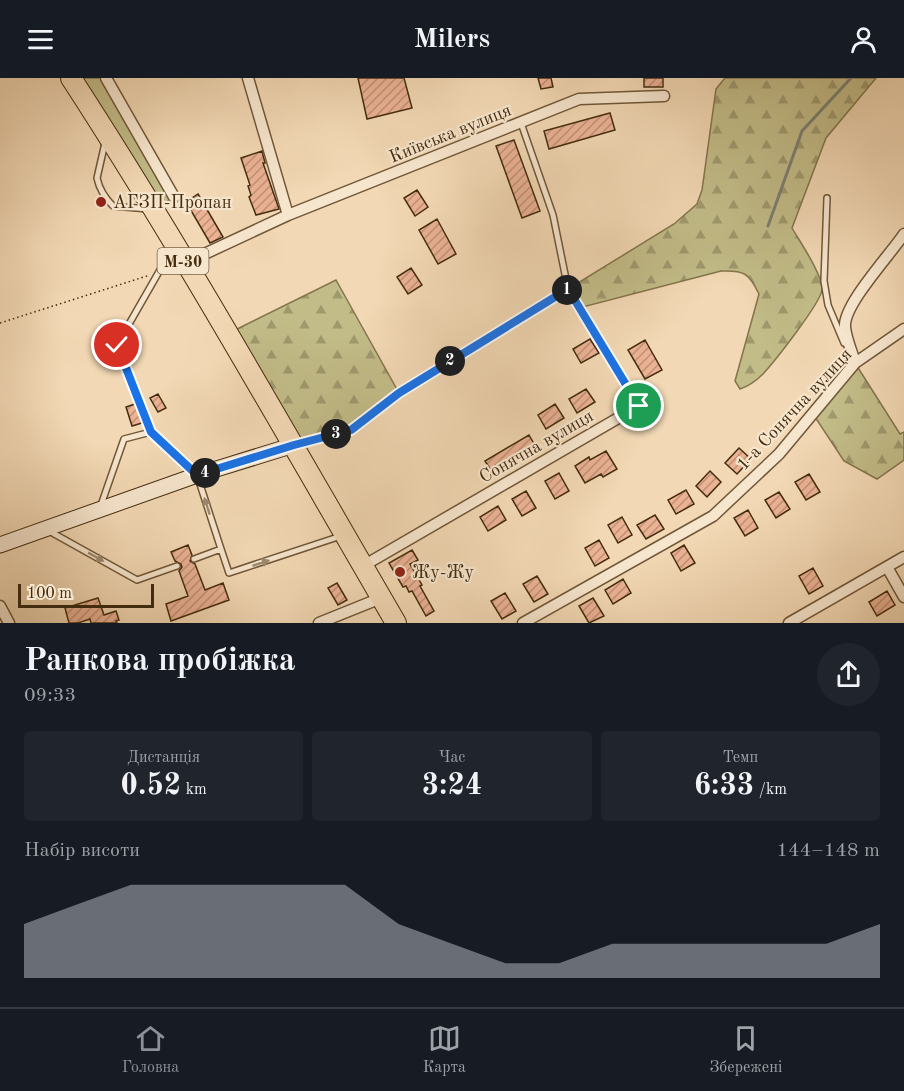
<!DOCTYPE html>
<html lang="uk">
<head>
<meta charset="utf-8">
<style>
	body { margin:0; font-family:"Old Standard TT",serif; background:#20242c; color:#f1f3f6; height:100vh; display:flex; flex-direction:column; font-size:22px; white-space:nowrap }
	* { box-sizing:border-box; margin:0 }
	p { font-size:20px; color:#9ea1a6 }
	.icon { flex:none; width:33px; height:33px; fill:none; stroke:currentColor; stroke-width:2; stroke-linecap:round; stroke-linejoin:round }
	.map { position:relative; height:545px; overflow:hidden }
	.details { display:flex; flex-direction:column; background:#171b24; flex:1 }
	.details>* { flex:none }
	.scale { position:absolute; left:18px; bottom:15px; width:136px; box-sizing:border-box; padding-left:6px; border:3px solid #442c0f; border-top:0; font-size:16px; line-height:21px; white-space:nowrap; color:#442c0f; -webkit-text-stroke:4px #f7e6ce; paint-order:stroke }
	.pin { position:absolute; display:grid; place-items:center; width:51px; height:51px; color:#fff; margin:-26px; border:3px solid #fff; border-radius:50%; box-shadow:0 2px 6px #0007 }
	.km { position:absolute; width:30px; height:30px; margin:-15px; border-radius:50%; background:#222; color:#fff; font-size:16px; line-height:30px; text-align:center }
	.round { display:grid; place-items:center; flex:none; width:63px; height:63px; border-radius:32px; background:#20242c }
	.overview { display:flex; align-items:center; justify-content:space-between; height:102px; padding:0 24px }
	h1 { font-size:33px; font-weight:800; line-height:45px }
	.figures { display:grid; grid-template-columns:repeat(3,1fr); gap:9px; height:102px; padding:6px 24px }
	.figures div { display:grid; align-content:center; border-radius:6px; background:#20242c; text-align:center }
	.figures b { font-size:30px; font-weight:800 }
	.figures small { font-size:16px; font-weight:400 }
	.figures p { font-size:16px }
	.chart { height:168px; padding:12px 24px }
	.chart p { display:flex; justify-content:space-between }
	.chart svg { width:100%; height:108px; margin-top:6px; fill:#8c9099; opacity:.7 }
	header { display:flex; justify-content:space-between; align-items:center; height:78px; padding:0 24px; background:#171b24; font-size:27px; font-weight:800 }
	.menu { display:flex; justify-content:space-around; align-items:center; height:84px; border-top:2px solid #363941; background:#171b24; font-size:16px; color:#9ea1a6 }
	.menu a { display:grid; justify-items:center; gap:3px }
	.menu .on { color:#8c9099 }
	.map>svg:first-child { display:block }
</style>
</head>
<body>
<header><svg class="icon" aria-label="menu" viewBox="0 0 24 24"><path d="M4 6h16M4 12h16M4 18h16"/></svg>Milers<svg class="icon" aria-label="person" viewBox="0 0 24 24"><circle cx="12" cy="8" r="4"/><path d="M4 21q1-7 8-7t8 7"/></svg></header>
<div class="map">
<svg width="904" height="545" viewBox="0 0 904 545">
	<defs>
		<pattern id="forest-firs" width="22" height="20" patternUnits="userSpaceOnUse" patternTransform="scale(1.5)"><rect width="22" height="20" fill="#c2bc88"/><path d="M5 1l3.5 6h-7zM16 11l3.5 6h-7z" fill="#9f996e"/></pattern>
		<pattern id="building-hatch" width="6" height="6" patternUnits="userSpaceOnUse" patternTransform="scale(1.5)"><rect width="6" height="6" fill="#ebb294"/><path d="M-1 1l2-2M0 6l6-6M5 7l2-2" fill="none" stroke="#c09177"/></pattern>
	</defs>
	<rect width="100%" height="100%" fill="#f2d8b4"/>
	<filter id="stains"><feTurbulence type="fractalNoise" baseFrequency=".00333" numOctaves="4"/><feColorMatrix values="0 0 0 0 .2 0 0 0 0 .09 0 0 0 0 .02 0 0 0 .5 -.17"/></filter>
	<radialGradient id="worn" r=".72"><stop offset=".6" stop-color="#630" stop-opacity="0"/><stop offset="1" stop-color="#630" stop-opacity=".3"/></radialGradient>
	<path fill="#c2bc88" stroke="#83744c" stroke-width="1.5" d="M71,0H106L174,119L153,132Z"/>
	<path fill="url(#forest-firs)" stroke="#83744c" stroke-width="1.5" d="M725,0H876L826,60L792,150C800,164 823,197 822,212C820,226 774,284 763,296C756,303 749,308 740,311L735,303L759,216C749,195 744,192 721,193L579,230L568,211L674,146L697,126L702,112L716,11Z
		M336,202L399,315L351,352L294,367L227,256Z
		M855,285L900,356L904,354V382L877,401L844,383L813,336Z"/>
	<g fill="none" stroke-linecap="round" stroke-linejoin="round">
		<path stroke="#7b7f74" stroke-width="3" d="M768,148L802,53L851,0"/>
	</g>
	<path fill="url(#building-hatch)" stroke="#442c0f" stroke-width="1.5" d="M358,0H404L412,30L367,41Z
		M538,0H551L553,9L541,11Z
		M644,0H663V9H644Z
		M610,35L615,52L549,71L544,53Z
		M514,62L540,133L522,140L496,68Z
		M262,73L265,85H263L279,131L256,137L249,119L251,117L248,108L250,107L241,80Z
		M417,112L428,129L415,138L404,120Z
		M198,116L223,159L210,165L186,124Z
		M437,141L456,176L438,186L419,152Z
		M411,190L422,207L408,216L397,199Z
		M590,261L599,275L581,285L573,271Z
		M645,262L662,292L645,301L628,272Z
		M586,311L595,324L577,335L569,321Z
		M158,316L166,330L158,334L150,320Z
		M135,326L142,345L132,348L126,329Z
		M555,326L564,340L546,351L538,337Z
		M529,357L537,371L494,397L485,383Z
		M739,370L751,381L737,396L725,385Z
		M606,373L617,391L603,399L601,396L585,405L575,388L589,379L590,382Z
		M710,393L721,404L707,419L696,408Z
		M559,395L569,413L555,421L545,403Z
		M809,396L820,414L806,422L795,404Z
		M686,412L694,426L676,436L668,422Z
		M526,413L536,430L522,438L512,421Z
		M779,414L790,431L776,440L765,422Z
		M498,428L506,442L488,453L480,439Z
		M748,432L758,450L745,458L734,440Z
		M655,437L664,451L646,461L637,447Z
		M622,439L632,457L618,465L608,447Z
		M599,462L609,480L595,488L585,470Z
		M188,467L192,477L190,483L195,486L205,512L223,505L229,522L171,543L166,526L188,518L179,493L182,489L181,486L175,483L171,474Z
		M684,467L695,485L681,493L671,475Z
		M412,472L418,482L410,486L422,507L420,508L434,533L426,538L412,513L409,514L406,508L403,509L389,485Z
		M813,490L823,508L809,516L799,498Z
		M537,498L548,516L534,524L523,506Z
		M623,501L631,515L613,526L605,512Z
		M337,505L347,522L338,527L328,510Z
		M887,513L895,527L877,538L869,524Z
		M505,515L516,533L502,541L491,523Z
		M98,520L104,537L116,533L119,542L116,543L117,545H91L90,541L78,545H69L65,530Z
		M593,520L604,538L589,545L579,528Z"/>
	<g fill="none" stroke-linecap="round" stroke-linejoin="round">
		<defs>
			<path id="lane" d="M105,65L97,100C99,110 106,121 113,128L148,131
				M827,120L824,203L828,227L844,265
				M172,171L117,267L151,354L197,397L221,471L194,481
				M568,211L639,328
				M298,366L351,352L399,315L568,211L553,137L521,45
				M101,427L124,361L151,354
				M49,453L137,502L177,488
				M221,471L229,495L341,458"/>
			<path id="street" d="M106,0L174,119
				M248,0L288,137
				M185,185L288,137L579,21L664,18
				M855,285C852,273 846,261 845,249C843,227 890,177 904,156
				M363,488L639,328
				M887,489L904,519
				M0,528L9,545
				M319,545L381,520
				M523,545L713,438L779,376L855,285L904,251
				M789,545L904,479"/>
			<path id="secondary" d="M0,467L197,397L294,367"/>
			<path id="highway" d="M71,0C186,177 290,363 396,545"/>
		</defs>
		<use href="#lane" stroke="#705738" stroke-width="8"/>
		<use href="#street" stroke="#705738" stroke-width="13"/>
		<use href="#secondary" stroke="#442c0f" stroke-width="17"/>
		<use href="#highway" stroke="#442c0f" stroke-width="22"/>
		<path stroke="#442c0f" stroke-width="1.5" stroke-dasharray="1.5 3" stroke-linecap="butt" d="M0,245L150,197"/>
		<use href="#lane" stroke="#f7e6ce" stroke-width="5"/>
		<use href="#street" stroke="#f7e6ce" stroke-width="10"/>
		<use href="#secondary" stroke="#f7e6ce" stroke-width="15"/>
		<use href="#highway" stroke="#f2d8b4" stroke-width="20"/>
	</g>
	<defs><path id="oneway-solid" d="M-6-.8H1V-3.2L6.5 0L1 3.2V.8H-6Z" transform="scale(1.5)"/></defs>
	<g fill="#9e896e">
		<use href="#oneway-solid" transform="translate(207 428) rotate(-108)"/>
		<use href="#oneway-solid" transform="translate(96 479) rotate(29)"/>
		<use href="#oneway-solid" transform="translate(261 485) rotate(-18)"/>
	</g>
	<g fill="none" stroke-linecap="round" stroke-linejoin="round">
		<defs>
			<path id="route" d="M117,267L151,354L197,397L294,367L351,352L399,315L568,211L639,328"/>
		</defs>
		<use href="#route" stroke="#fff" stroke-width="12"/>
		<use href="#route" stroke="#1a73e8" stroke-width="8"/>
	</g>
	<g fill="#8f2418" stroke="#f7e6ce" stroke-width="2">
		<circle cx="101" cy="124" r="6"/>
		<circle cx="400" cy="494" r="6"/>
	</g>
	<g text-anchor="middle" stroke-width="4.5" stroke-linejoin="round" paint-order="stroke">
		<rect fill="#f7e6ce" stroke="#7a6448" stroke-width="1.5" x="157.5" y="170" width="51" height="26" rx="4.5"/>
		<g font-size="16" font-weight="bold" fill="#442c0f">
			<text x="183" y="189">М-30</text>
		</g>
		<g font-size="18" fill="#442c0f" stroke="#f7e6ce">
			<text transform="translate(450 55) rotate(-22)" y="6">Київська вулиця</text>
			<text transform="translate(794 331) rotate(-47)" y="6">1-а Сонячна вулиця</text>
			<text transform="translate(536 368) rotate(-30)" y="6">Сонячна вулиця</text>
		</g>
		<g font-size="18" fill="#442c0f" stroke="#f7e6ce" text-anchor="start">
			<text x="113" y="130">АГЗП-Пропан</text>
			<text x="412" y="500">Жу-Жу</text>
		</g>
	</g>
	<rect width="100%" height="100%" filter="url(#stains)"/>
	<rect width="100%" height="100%" fill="url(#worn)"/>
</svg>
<div class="scale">100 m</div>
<div class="pin" style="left:639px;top:328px;background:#1e9e55"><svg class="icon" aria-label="arrive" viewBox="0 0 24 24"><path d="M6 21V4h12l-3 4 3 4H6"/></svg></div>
<div class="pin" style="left:117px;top:267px;background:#d93025"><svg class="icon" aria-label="check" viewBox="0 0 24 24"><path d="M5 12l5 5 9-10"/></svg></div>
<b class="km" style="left:567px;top:212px">1</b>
<b class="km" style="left:450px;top:283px">2</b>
<b class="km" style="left:336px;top:356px">3</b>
<b class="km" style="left:205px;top:395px">4</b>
</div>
<section class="details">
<div class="overview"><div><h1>Ранкова пробіжка</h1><p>09:33</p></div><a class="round"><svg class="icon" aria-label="share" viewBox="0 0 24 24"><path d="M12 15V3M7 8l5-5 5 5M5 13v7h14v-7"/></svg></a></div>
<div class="figures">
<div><p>Дистанція</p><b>0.52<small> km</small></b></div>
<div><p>Час</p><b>3:24</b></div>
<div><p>Темп</p><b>6:33<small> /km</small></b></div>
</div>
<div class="chart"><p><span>Набір висоти</span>144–148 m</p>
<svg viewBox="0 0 160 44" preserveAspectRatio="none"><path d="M0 44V22L10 14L20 6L30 6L40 6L50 6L60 6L70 22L80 30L90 38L100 38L110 30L120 30L130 30L140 30L150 30L160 22V44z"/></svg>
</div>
</section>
<nav class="menu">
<a class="on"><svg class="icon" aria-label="home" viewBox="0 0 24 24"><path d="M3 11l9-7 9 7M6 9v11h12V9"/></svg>Головна</a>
<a><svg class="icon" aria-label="map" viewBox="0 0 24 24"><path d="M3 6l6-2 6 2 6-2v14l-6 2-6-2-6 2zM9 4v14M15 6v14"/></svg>Карта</a>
<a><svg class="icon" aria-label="saved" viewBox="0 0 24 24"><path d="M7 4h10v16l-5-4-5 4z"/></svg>Збережені</a>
</nav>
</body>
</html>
